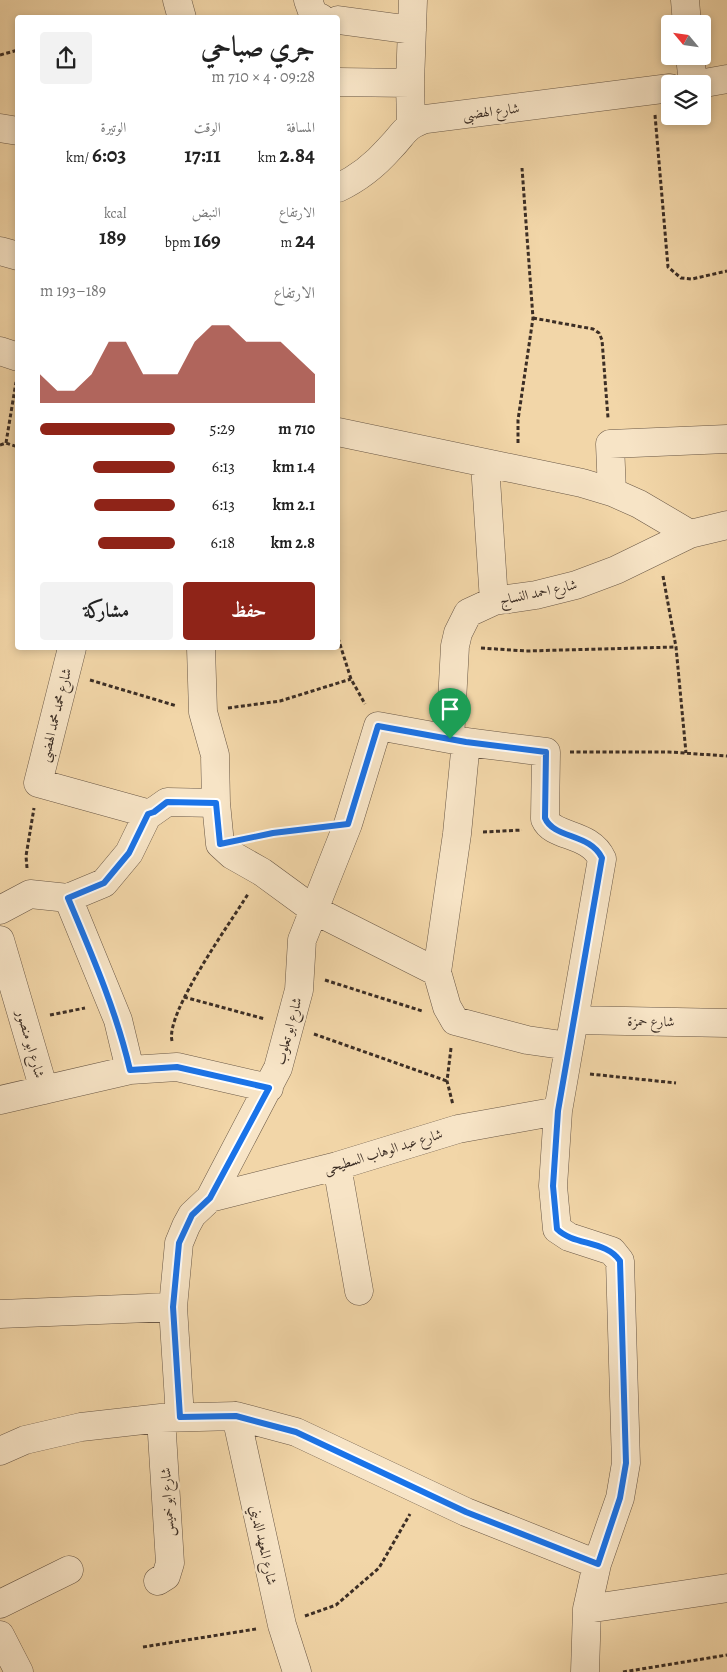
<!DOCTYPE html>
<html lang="ar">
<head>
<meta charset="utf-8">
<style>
	body { margin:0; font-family:Alegreya,Amiri,serif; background:#f2f2f2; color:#222; direction:rtl; height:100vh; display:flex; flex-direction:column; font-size:19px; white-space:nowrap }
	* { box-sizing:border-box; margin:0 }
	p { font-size:16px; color:#767676 }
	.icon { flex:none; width:28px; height:28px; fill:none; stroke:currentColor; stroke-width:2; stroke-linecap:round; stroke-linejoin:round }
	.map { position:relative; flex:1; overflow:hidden; direction:ltr }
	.side { position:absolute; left:15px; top:15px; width:325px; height:635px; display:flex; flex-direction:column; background:#fff; border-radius:5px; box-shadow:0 2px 8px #0003; direction:rtl }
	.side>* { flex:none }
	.needle { width:32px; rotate:299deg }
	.fabs { position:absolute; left:661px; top:15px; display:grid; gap:10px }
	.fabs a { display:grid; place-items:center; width:50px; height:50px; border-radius:5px; background:#fff; box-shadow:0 2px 8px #0003; font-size:25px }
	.pin { position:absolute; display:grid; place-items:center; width:42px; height:42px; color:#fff; margin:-51px -21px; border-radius:50% 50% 50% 0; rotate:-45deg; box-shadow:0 0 5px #0007 }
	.pin .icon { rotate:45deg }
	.round { display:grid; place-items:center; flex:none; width:52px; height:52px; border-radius:5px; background:#f2f2f2 }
	.head { display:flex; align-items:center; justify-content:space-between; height:85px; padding:0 25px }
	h1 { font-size:28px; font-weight:700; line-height:38px }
	.metrics { display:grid; grid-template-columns:repeat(3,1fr); gap:8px; height:85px; padding:5px 25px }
	.metrics div { display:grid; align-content:center }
	.metrics b { font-size:21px; font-weight:700 }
	.metrics small { font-size:14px; font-weight:400 }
	.metrics p { font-size:14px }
	.chart { height:140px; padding:10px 25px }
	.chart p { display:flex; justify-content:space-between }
	.chart svg { width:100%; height:90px; margin-top:5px; fill:#8f2418; opacity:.7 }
	.primary-button { display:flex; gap:10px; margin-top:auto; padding:10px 25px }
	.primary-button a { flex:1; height:58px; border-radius:5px; background:#8f2418; color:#fff; font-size:20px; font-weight:700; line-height:58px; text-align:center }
	.primary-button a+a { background:#f2f2f2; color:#222 }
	ul { padding:0 25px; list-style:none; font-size:16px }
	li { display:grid; grid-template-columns:80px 60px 1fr; align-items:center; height:38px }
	li i { height:12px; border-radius:6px; background:#8f2418 }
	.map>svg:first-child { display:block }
</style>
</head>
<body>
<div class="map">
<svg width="727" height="1672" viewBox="0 0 727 1672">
	<rect width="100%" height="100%" fill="#f2d6a8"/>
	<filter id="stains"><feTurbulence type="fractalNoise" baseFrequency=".004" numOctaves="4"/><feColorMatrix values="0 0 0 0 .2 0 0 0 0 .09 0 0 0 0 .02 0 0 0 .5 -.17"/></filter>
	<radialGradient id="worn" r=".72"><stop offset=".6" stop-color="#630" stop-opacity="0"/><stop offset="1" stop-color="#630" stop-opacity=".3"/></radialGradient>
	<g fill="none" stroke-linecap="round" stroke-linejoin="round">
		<defs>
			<path id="minor" d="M177,0L182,18
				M308,0L313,14L321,18
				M685,0L687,24
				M338,20L412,30
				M690,56L693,84
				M338,82L410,83
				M699,84L727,79
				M411,124L410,83L413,0
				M0,128L18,131
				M338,188C357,179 376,164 390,148C405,133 404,126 426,119L670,88
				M0,251L18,256
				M0,351L18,357
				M338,432L582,483L612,492L639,504L690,534
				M485,464L494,601
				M612,492L610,444L727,439
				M72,648L38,783L150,814L167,802L216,803
				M201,648L203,712L215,755L216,803L220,844L232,855L262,872L314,910L437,972
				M450,739L455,646L458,633L468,613L494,601L536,595L576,585L616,570L690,534L727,525
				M466,742L457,834L437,972L447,1007L455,1021L527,1040L569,1046
				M68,898L118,1020L130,1070
				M0,910L30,894L68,898L104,883L129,853L148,814
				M0,940L44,1090
				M575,1020L727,1023
				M0,1100L130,1070L177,1067L269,1088
				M337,1166L359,1291
				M210,1198L337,1166L458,1129L558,1111
				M173,1307L179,1243L186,1226L192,1215L210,1198L278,1068L299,990L302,940L348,824L378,726L466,742L546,752L545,819C553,838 590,832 602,859L558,1111L553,1186L557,1229L569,1237L612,1251L620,1261L626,1463L620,1498L597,1564L587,1609L585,1672
				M0,1314L173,1307L180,1417
				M236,1416L282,1625L297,1672
				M0,1451L25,1440L81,1427L161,1418L236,1416L296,1432L466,1512L597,1564
				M158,1581L166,1576L170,1563L161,1418
				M0,1604L69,1570
				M587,1609L727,1588
				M0,1635L19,1672"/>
		</defs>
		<use href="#minor" stroke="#6a5846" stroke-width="29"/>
		<path stroke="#3c2e25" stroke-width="3" stroke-dasharray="4 2.5" stroke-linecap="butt" d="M0,55L18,50
			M655,115L668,267L681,278L692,279L727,271
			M533,318L593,329L599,333L602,340L608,418
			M6,443L16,382
			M518,443V420L533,318L522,168
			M0,445L6,443L18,447
			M663,576L676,647L686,753
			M338,638L351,679L365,704
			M481,648L526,651L676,647
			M90,680L177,706
			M228,708L280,701L351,679
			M570,752H669L727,756
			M483,832L522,830
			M255,837L318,828
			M27,868L26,856L34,808
			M325,980L422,1011
			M184,997L265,1019
			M50,1015L85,1008
			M314,1034L447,1081
			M172,1041C165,1013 231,922 248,894
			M451,1048L447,1081L453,1105
			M590,1074L676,1083
			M305,1616L336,1605L379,1568L410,1514
			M143,1647L256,1629
			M623,1672L727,1655"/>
		<use href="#minor" stroke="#f7e4c6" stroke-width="28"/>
	</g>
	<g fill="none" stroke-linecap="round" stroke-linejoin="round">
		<defs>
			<path id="route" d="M378,726L466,742L546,752L545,818C554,839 590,833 602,858L558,1111L553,1186L557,1229C574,1246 606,1240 620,1261L626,1463L620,1498L598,1564L466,1512L296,1432L236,1416L180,1417L173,1307L179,1243L192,1215L210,1198L269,1088L177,1067L130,1070C116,1010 92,955 68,898L104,883L129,853L148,814L154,812L167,802L216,803L220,844L273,833L348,824Z"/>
		</defs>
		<use href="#route" stroke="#fff" stroke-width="10"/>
		<use href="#route" stroke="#1a73e8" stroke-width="6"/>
	</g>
	<g text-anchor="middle" stroke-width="5" stroke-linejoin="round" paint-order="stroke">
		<g font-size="14" fill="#3c2e25" stroke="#f7e4c6">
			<text transform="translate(491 111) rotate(-7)" y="5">شارع الهضبى</text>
			<text transform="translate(538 592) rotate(-12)" y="5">شارع احمد النساج</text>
			<text transform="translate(55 715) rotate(-76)" y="5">شارع محمد محمد الهضبى</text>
			<text transform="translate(651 1021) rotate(1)" y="5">شارع حمزة</text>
			<text transform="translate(288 1031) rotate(-75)" y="5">شارع ابو تعلوب</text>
			<text transform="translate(31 1044) rotate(74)" y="5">شارع ابو منصور</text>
			<text transform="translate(383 1151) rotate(-17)" y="5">شارع عبد الوهاب السطيحى</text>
			<text transform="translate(167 1502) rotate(-93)" y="5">شارع ابو خميس</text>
			<text transform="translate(264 1545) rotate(78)" y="5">شارع المعهد الديني</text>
		</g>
	</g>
	<rect width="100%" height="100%" filter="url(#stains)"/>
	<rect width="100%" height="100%" fill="url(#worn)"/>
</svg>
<div class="fabs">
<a><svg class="needle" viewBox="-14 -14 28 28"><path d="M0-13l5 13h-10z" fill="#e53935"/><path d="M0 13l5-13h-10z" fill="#767676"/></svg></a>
<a><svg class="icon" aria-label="layers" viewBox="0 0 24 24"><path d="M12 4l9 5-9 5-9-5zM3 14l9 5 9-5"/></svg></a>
</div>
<div class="pin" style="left:450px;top:739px;background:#1e9e55"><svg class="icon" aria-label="arrive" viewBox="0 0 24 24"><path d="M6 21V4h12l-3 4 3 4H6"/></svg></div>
<section class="side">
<div class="head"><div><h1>جري صباحي</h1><p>09:28 · 4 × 710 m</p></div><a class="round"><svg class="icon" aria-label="share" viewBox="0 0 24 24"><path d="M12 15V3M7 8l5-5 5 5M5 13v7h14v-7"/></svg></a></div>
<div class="metrics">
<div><p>المسافة</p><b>2.84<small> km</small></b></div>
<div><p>الوقت</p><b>17:11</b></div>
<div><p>الوتيرة</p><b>6:03<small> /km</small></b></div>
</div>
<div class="metrics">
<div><p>الارتفاع</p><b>24<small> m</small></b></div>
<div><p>النبض</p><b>169<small> bpm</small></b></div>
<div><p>kcal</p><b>189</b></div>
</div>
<div class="chart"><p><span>الارتفاع</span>189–193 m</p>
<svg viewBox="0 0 160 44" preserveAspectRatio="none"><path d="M0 44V30L10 38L20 38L30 30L40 14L50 14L60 30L70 30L80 30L90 14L100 6L110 6L120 14L130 14L140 14L150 22L160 30V44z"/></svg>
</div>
<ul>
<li><b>710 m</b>5:29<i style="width:100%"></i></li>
<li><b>1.4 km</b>6:13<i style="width:61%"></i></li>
<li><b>2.1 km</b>6:13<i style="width:60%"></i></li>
<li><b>2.8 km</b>6:18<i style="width:57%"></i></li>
</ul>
<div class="primary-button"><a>حفظ</a><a>مشاركة</a></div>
</section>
</div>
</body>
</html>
